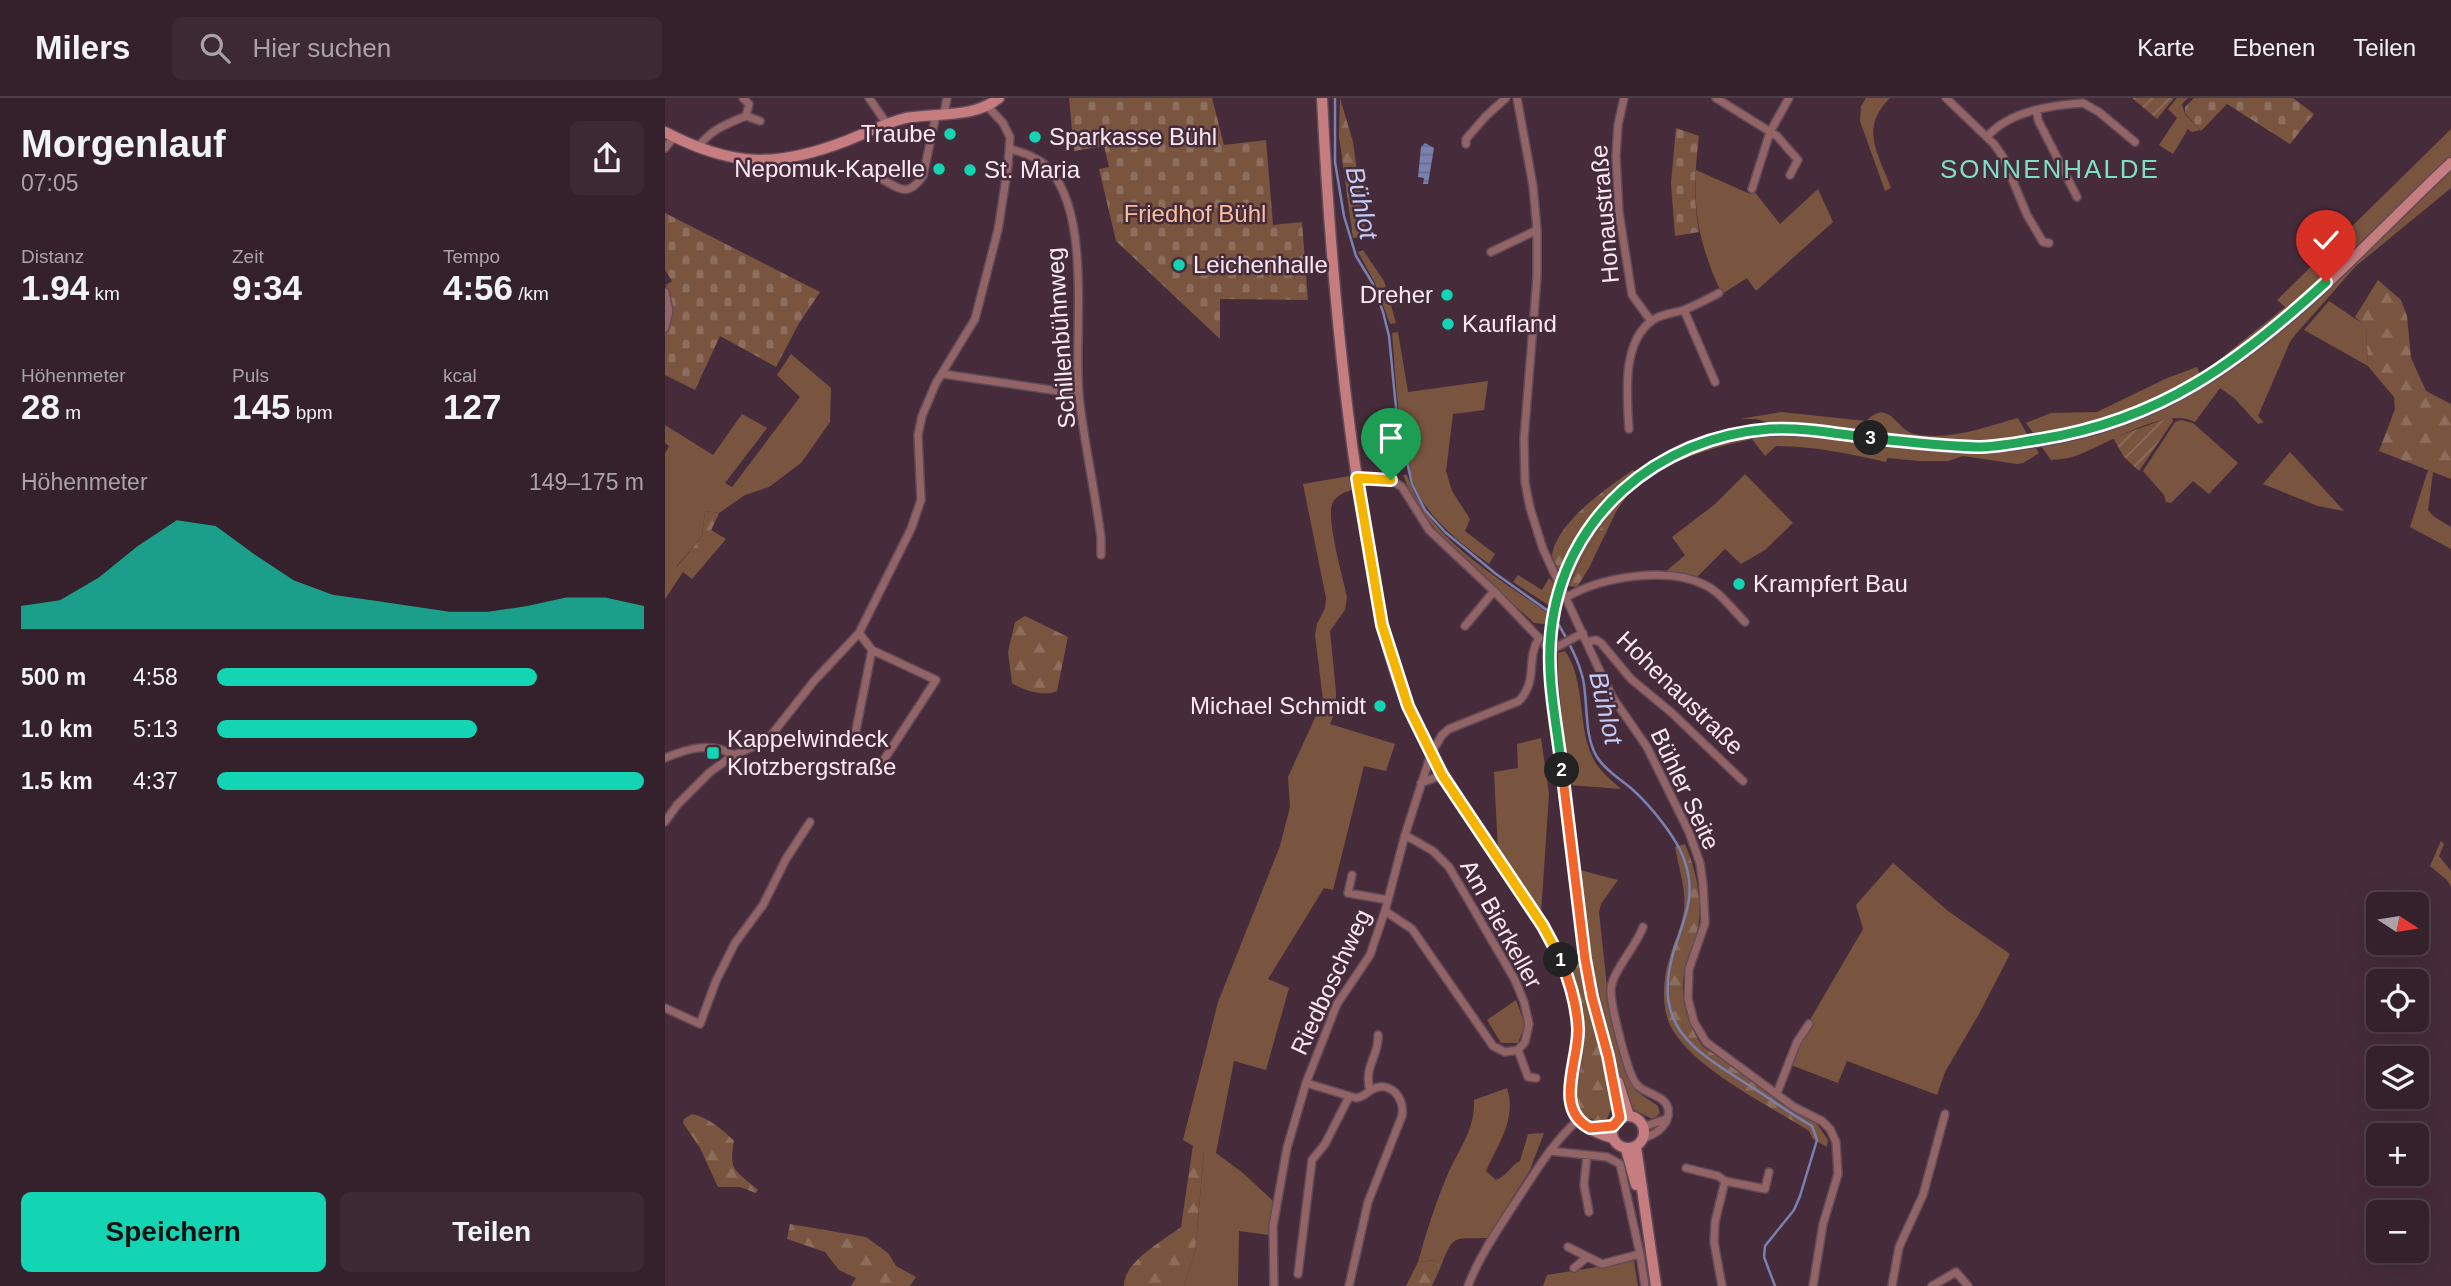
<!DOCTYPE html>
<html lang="de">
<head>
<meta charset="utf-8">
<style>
	body { margin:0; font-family:Arial,sans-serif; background:#3c2934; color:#f1f3f6; height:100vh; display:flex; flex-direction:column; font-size:26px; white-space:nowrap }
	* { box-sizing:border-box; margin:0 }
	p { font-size:23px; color:#a9a3a9 }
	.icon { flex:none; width:38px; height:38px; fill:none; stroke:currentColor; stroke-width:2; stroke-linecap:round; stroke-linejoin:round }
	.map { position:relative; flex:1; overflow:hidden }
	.sheet { display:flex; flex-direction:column; background:#34212c; width:665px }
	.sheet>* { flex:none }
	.needle { width:46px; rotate:102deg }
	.tools { position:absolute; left:1701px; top:794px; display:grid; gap:14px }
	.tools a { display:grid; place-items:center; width:63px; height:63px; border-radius:10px; background:#34212c; box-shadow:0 7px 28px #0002,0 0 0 2px #4e3e48; font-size:35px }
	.pin { position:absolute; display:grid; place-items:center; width:60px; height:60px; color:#fff; margin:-72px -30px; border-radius:50% 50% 50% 0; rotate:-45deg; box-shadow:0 0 7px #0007 }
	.pin .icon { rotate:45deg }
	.km { position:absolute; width:35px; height:35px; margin:-18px; border-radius:50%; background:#222; color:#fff; font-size:19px; line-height:35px; text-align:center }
	.round { display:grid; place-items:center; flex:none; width:74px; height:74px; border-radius:10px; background:#3c2934 }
	.overview { display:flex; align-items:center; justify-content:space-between; height:119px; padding:0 21px }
	h1 { font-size:38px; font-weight:700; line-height:52px }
	.metrics { display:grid; grid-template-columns:repeat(3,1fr); gap:10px; height:119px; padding:7px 21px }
	.metrics div { display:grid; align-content:center }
	.metrics b { font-size:35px; font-weight:700 }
	.metrics small { font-size:19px; font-weight:400 }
	.metrics p { font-size:19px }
	.chart { height:196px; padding:14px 21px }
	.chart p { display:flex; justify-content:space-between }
	.chart svg { width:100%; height:126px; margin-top:7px; fill:#13d5b3; opacity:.7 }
	.action { display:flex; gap:14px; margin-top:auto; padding:14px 21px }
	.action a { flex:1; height:80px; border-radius:10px; background:#13d5b3; color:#111; font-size:28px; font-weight:700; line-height:80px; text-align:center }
	.action a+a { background:#3c2934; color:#f1f3f6 }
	ul { padding:0 21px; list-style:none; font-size:23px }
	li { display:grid; grid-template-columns:112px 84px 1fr; align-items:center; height:52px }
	li i { height:18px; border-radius:9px; background:#13d5b3 }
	header { display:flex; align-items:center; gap:42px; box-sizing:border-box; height:98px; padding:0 35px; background:#34212c; border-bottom:2px solid #4e3e48 }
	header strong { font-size:33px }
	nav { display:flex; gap:38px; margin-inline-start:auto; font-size:24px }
	.search { width:490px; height:63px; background:#3c2934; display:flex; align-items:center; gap:18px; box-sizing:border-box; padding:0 24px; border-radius:10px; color:#a9a3a9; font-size:26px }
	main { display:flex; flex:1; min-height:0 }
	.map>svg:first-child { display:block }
</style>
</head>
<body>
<header>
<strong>Milers</strong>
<div class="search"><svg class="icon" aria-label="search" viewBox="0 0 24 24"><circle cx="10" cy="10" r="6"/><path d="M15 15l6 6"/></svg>Hier suchen</div>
<nav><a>Karte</a><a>Ebenen</a><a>Teilen</a></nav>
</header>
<main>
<section class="sheet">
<div class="overview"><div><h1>Morgenlauf</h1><p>07:05</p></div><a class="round"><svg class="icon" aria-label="share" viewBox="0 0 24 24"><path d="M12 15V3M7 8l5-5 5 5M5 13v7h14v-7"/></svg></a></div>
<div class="metrics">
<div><p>Distanz</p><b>1.94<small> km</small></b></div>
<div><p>Zeit</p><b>9:34</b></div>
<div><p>Tempo</p><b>4:56<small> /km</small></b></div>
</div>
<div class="metrics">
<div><p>Höhenmeter</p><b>28<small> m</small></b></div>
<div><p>Puls</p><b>145<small> bpm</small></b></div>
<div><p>kcal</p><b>127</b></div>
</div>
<div class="chart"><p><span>Höhenmeter</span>149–175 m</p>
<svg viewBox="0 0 160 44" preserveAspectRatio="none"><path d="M0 44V36L10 34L20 26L30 15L40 6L50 8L60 18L70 27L80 32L90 34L100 36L110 38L120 38L130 36L140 33L150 33L160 36V44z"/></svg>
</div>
<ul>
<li><b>500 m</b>4:58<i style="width:75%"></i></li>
<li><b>1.0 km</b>5:13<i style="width:61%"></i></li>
<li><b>1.5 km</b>4:37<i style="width:100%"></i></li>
</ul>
<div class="action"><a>Speichern</a><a>Teilen</a></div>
</section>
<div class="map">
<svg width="1786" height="1188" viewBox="0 0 1786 1188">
	<defs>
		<pattern id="forest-firs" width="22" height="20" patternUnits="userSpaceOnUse" patternTransform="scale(1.75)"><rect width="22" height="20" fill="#795540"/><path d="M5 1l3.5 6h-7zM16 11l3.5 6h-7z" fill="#8d6d5c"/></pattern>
		<pattern id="cemetery-stones" width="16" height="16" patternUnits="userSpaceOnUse" patternTransform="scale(1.75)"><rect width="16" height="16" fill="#795540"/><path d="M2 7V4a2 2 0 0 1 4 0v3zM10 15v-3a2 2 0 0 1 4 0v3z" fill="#8d6d5c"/></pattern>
		<pattern id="garden-furrows" width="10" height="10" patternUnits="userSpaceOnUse" patternTransform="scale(1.75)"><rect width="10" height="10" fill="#795540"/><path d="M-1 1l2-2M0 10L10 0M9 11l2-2" fill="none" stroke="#8d6d5c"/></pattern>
		<pattern id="water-rules" width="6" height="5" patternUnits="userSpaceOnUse" patternTransform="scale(1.75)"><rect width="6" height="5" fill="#7981b1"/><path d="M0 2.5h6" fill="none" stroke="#696c8d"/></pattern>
	</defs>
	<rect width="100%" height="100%" fill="#462c3b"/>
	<path fill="#795540" d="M1201,0H1225C1194,31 1213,54 1226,90L1220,93L1195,23L1196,8Z
		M1512,0H1523L1517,6L1520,16L1535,32L1527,34L1523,31L1508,56L1494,47L1512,20L1503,11Z
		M1786,31V59C1706,132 1632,213 1543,274L1540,273L1620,209L1612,202Z
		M1031,72L1085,96L1088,92L1115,126L1153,91L1168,124L1091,193L1082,180L1057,196C1037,154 1028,118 1031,72Z
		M1786,72V90L1691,168L1630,237L1625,244L1593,318L1599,324L1593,326L1569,300L1555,290L1530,324C1500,307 1439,349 1407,359C1401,361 1393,361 1386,362L1376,348L1442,332L1469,322L1501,308L1559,275L1586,255Z
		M698,152L719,183L731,225L725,226L710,185L693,154Z
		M1664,203L1701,228L1703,268L1639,232Z
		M733,234L743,294L823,283L819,312L788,316L781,373L787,393L805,421L800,433L830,456L824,466C797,446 764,422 750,389C733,349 731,279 727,235Z
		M126,256L166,290L165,324L136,365L104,389L80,397L54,415L40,413L37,438L12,468L18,474L46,432L61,441L27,481L18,474L0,501V356L4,348L0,345V327L48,357L77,316L102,330L60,385L67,389L135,299L112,277Z
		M1532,269L1535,276L1534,279C1487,306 1442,323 1390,335L1389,332L1368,335L1361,325L1386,315L1432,314L1500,281Z
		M1116,314L1201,323C1225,299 1231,333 1250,336C1285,343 1320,329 1353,320L1362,336L1331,344H1277L1112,327L1091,321H1075Z
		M1516,322L1528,325L1573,365L1544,396L1528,383L1506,405L1501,404L1499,397L1478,373L1510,324Z
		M1109,337C1189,337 1268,361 1348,351L1349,353L1370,349L1374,355L1358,365L1352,366L1298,358L1283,363H1255L1222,360L1221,364C1185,356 1148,348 1111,348L1100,358L1087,341C1037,352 969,371 947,422L943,419L922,451L908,477L905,476C930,417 978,369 1039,348C1062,341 1086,339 1109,337Z
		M1625,354L1679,413L1653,408L1598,386Z
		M1763,372L1768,374L1763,412L1768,418L1786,429V451L1745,429Z
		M1080,376L1128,425L1100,452L1076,466L1060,451L1030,481L998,476L1020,457L1007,439L1049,407Z
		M738,377H742C763,441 831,478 883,515L881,526L869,525C824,483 759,436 738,377Z
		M684,378L687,392C680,394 672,397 668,404C660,418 678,480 682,499L680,512L665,533L671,594V612L665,626L730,646L721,673L699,668L668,792L659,790L603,881L624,890L601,972L569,963L551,1055L578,1075L608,1103L604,1137L574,1133L573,1188H519L530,1155L539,1054L518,1042L553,904L615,748L625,709L623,679L658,602L650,537L652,526L660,510L661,500L638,386Z
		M853,477L877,492L884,480L891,487L885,508L848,484Z
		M900,553C921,583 912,625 927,658C933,672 945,681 956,691L903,687L893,578V555Z
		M876,640L884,696L876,815L833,753L829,674L853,670L852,646Z
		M1776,743L1779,746L1774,758L1786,773V789L1782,782L1765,768Z
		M1228,765L1283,813L1345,856L1314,916L1280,974L1272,997L1182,963L1173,985L1126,967L1132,944L1198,831L1191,807Z
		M915,772L953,782L936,806L934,814L942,889L965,983L971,993L993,1008L995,1015L990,1020H985L968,1011L955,981L929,879Z
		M851,902L860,927L853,945H836L822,922Z
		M842,990C852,1020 833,1047 821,1073L831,1082C842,1078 845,1068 855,1063L863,1036L879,1035L865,1072L822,1140C788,1141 789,1135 776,1168L771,1162L753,1164C761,1135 770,1107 781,1080C793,1051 810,1034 809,1002Z
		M969,1163L973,1188H878L882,1177Z"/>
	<path fill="url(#forest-firs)" d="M675,0L688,44L701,139L688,140L674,38Z
		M1713,182L1736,202L1742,218L1746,260L1761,293L1786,306V381L1714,353L1730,311L1729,299L1703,268L1701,229L1690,219Z
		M968,372L970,374C937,399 911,436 895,474L887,459C890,425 942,390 968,372Z
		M40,413L54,415L43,439L18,474L12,469L37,438Z
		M943,419L947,422L924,470L912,489L903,488L922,451Z
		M360,518L403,539L392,593C380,599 357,592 347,585L343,554L350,524Z
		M1020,746C1031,772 1038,803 1033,830C1031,844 1024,858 1020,872C1013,898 1023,926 1037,948L1152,1026L1163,1042L1162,1049L1148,1041L1144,1033C1104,1007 1026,970 1005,927C997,910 998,887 1002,869C1006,852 1014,835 1018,818C1023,796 1014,771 1010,749Z
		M916,865L921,897L948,1007L942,1021C931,1024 920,1022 913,1011C907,999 914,980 916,967C922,934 915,901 904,869Z
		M27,1016C43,1019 58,1032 69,1043C63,1074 71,1072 93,1092L91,1095L75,1089H53L35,1050L18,1025L19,1021Z
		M528,1047L539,1053L530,1155L519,1188H459C458,1164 499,1142 516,1129Z
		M125,1126L201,1139L223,1155L231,1168L251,1179L245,1188H186L191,1180L174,1172L160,1154L122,1141Z
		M771,1162L776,1168L767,1188H741L753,1164Z"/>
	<path fill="url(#cemetery-stones)" d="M404,0H547L559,47L601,42L608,127L637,124L643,202L555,201V241L451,143L434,71L444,69L439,48L409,53Z
		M1529,0H1628L1649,16L1625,46L1562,6L1536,33L1520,15V9Z
		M1011,30L1034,38C1030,71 1028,101 1034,134L1010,138L1006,85Z
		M0,115L155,194L133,227L111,269L55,238L30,292L0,277V234L7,207L1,187L7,183L0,172Z"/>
	<path fill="url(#garden-furrows)" d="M1467,0H1509L1492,21Z
		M1506,319L1508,323L1474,373L1459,359L1448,340Z"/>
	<path fill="url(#water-rules)" d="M760,45L769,50L763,86H758L759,80L753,79L756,49Z"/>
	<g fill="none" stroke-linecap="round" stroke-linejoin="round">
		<path stroke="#7981b1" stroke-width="2.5" d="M670,0V64L679,118L691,158L708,186L718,214L724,238L732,320L747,386L760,412L780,434L831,476L886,515
			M892,524C903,542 913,560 918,581C923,605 919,638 932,659C941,673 955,681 967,691C985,707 1013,741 1020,764C1032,800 1018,822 1008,856C987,930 1030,953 1085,988C1106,1001 1125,1016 1147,1028L1152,1042L1135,1098L1129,1112L1100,1148L1099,1159L1110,1188"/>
		<defs>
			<path id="street" d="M78,0L84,6L81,18
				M204,0L222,26
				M852,0L868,88L872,132V179L859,341L860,384L865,410L878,451L939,582L948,600L982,649L1024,734L1035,765L1038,786L1040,825L1024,871L1023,901L1029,924L1041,944L1129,1009L1157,1023L1165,1031L1171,1044L1173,1076L1158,1126L1148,1188
				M959,0L953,27L951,58L954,114L967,197L986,223
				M1051,0L1112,38L1133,62L1125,77
				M1281,0L1329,46L1338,59L1362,117L1378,144L1384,145
				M1372,13L1373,22L1412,99
				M279,16L282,0
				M1322,39C1343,14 1386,7 1418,5L1434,14L1470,44
				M801,46V41L821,18L841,0
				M0,50L9,39
				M32,50C47,31 59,27 81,18L95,23
				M345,51C357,54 369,58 379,66C429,110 408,236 414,298C419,344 430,393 436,440V457
				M213,79C234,90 242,101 258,78L271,17
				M1087,91L1105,34L1124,0
				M826,154L872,132
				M0,194L4,213L0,230
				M1019,212L1050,284
				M278,276L414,296
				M964,331C962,299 956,243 988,222C996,216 1009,215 1019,212C1031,207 1043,201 1054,195
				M902,499C936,479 1002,468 1040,487C1055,494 1068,512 1080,524
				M800,528L829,493
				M194,535L207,552L271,582L211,674
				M922,544L931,542L936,545L966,581L1007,615L1078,683
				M880,547L888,551L918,535
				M191,632L207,552
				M0,660C24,650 46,644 69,657
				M756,685L777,677
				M0,724L12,707L45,674L69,657L97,645L108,635L149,583L194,535L246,431L256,402L253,337L257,318L271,285L310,221L333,132L343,68L345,39L338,25L323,9
				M687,777L683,795L723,802
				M720,813L747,831L828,948L840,954L853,952L860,944L864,926L859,904L850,882L784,769L768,753L740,737
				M0,910L35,926L51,883L70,845L98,807L121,761L145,724
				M853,952L863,979L871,980
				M641,985L691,1000C699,999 700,996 706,992C725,981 740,1000 737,1018L703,1104L684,1188
				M705,993C698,968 715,956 713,937
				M1112,995L1132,944L1144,926
				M978,1029L1001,1021
				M978,1040C991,1037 1006,1026 1003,1010C1000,998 982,996 973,988C963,980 945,905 946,891C947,874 972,847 978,829
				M885,1053L942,1059L955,1066L975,1156L980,1188
				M922,1057L919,1087L924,1114
				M1021,1070L1053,1078L1060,1083L1050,1124L1049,1144L1057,1188
				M1060,1083L1100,1091L1104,1074
				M903,1149L937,1166L975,1156
				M909,1170L921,1160
				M633,1176L647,1062L660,1046L684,999
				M609,1188L608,1128L622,1050L641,985L672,906L705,857L720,813L740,737L766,656L777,637L784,631L854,603C874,581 860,563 874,540L829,493L764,432L737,389L726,382L692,380
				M803,1188C814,1159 831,1134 848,1108C868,1078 886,1046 913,1022
				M1227,1188L1234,1149L1258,1097L1280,1016
				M1267,1188L1291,1174L1303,1188"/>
			<path id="secondary" d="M657,0C664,140 675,281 698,419C709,485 718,553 746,615C772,671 807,722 841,773C862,804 885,834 899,869C908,892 913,915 913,940C912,989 882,1020 947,1040
				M0,34C67,69 111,70 181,43C201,35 220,25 241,20C274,14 307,21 334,0
				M957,392C978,375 1000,359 1024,349C1117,311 1217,349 1313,349C1353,349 1405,339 1443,327C1583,283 1682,162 1786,65
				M892,633L920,861L943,958L955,1020
				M953,984L964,1018
				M947 1034a16 16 0 1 1 32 0a16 16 0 1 1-32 0Z
				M971,1049L991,1188
				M961,1051L971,1087"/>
		</defs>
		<use href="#street" stroke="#634a58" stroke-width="10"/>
		<use href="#secondary" stroke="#634a58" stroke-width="13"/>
		<use href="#street" stroke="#926465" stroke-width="7"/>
		<use href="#secondary" stroke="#c57d7f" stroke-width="10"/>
		<defs>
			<path id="secondary-bridge" d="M892,633C878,528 883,472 957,392"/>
		</defs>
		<use href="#secondary-bridge" stroke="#634a58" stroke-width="13" stroke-linecap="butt"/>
		<use href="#secondary-bridge" stroke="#c57d7f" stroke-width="10"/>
	</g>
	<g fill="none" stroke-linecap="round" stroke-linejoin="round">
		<defs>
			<path id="split-1" d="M726,382L692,380L717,527L743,608L777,677L878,828L896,862"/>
			<path id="split-2" d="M896,862C905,884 912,907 913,931C914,963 888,1011 925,1030L948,1028L955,1020L943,958L927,899L920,861L897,672"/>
			<path id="split-3" d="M897,672C892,627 881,580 886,534C898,419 992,339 1105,331C1138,329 1173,336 1206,340"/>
			<path id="split-4" d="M1206,340C1241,344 1277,348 1312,349C1334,349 1355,344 1376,341C1496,322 1574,264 1661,184"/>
		</defs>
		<use href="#split-1" stroke="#fff" stroke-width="14"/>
		<use href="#split-2" stroke="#fff" stroke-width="14"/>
		<use href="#split-3" stroke="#fff" stroke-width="14"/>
		<use href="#split-4" stroke="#fff" stroke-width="14"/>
		<use href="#split-1" stroke="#f5b400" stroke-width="9"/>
		<use href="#split-2" stroke="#f0652b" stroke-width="9"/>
		<use href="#split-3" stroke="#22a559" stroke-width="9"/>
		<use href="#split-4" stroke="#22a559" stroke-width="9"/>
	</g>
	<g fill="#13d5b3" stroke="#462c3b" stroke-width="2.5">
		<circle cx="285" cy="36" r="7"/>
		<circle cx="370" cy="39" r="7"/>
		<circle cx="274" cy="71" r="7"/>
		<circle cx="305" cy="72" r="7"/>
		<circle cx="514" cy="167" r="7"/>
		<circle cx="782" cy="197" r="7"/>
		<circle cx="783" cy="226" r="7"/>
		<circle cx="1074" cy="486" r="7"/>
		<circle cx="715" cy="608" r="7"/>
		<rect x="41" y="648" width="14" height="14" rx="3.5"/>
	</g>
	<g text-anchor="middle" stroke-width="5" stroke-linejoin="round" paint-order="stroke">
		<g font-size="24" fill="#fae9f2" stroke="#462c3b" text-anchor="start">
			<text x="271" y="44" text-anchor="end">Traube</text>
			<text x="384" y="47">Sparkasse Bühl</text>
			<text x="260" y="79" text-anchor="end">Nepomuk-Kapelle</text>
			<text x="319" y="80">St. Maria</text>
			<text x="528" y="175">Leichenhalle</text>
			<text x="768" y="205" text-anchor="end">Dreher</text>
			<text x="797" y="234">Kaufland</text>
			<text x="1088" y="494">Krampfert Bau</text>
			<text x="701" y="616" text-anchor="end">Michael Schmidt</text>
			<text x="62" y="649">Kappelwindeck<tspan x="62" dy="28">Klotzbergstraße</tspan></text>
		</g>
		<g font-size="24" fill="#fabf9c" stroke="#462c3b">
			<text x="530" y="124">Friedhof Bühl</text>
		</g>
		<g font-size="24" fill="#fae9f2" stroke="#462c3b">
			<text transform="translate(940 116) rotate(-95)" y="8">Honaustraße</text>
			<text transform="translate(396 240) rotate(-94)" y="8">Schillenbühnweg</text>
			<text transform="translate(1015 595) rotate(44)" y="8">Hohenaustraße</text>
			<text transform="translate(1020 691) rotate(65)" y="8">Bühler Seite</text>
			<text transform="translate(836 826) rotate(61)" y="8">Am Bierkeller</text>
			<text transform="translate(666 884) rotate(-65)" y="8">Riedboschweg</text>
		</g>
		<g font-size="26" letter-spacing="2" fill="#7ddfc6" stroke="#462c3b">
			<text x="1385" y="80">SONNENHALDE</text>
		</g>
		<g font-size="26" font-style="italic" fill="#c3cbf7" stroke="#462c3b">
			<text transform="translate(697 105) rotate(78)" y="9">Bühlot</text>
			<text transform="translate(941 610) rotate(77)" y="9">Bühlot</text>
		</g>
	</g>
</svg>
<div class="tools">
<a><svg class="needle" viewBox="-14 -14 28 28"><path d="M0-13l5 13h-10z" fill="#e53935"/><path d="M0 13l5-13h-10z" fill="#a9a3a9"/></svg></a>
<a><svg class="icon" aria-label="locate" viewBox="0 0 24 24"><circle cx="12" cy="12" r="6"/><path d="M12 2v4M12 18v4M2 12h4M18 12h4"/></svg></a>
<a><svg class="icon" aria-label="layers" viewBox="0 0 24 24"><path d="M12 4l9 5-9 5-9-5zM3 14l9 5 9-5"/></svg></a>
<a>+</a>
<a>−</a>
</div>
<div class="pin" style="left:726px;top:382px;background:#1e9e55"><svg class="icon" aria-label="arrive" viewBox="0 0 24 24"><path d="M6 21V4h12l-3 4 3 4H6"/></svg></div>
<div class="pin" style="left:1661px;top:184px;background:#d93025"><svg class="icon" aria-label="check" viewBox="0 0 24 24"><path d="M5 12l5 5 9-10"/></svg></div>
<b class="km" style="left:896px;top:862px">1</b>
<b class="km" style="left:897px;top:672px">2</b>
<b class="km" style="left:1206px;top:340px">3</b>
</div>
</main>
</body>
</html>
